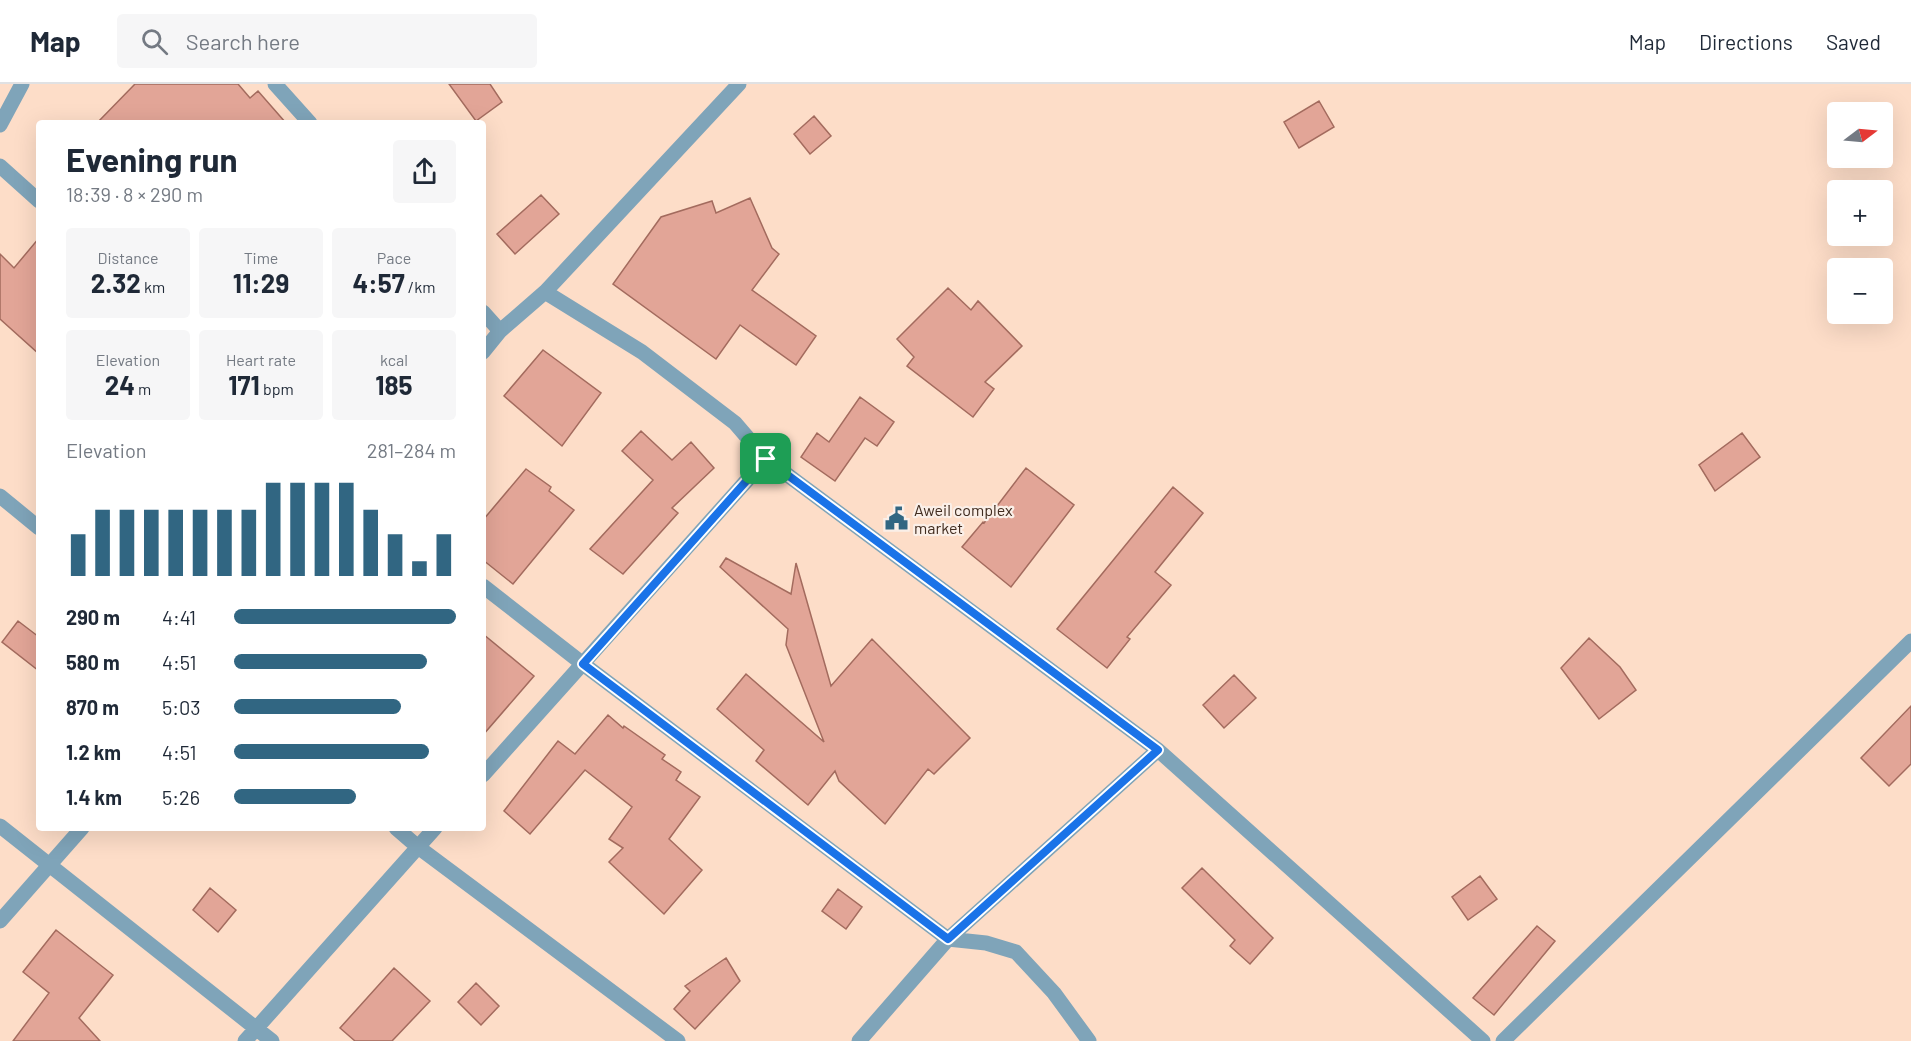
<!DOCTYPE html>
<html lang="en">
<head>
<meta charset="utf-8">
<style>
	body { margin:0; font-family:Barlow,sans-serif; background:#f6f6f7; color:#1f2937; height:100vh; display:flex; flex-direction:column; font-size:22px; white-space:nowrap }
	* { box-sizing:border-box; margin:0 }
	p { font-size:20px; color:#747a83 }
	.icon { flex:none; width:33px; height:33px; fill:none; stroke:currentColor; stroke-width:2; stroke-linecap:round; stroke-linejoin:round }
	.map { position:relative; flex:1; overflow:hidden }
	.side { position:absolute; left:36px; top:36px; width:450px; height:711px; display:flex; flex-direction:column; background:#fff; border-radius:6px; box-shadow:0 6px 24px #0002 }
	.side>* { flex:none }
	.needle { width:39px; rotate:74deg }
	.controls { position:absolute; left:1827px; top:18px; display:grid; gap:12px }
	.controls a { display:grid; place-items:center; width:66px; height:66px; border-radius:6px; background:#fff; box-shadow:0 6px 24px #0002; font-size:30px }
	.pin { position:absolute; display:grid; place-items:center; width:51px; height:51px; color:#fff; margin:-26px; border-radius:12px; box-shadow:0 3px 9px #0006 }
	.round { display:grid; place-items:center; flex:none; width:63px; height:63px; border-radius:6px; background:#f6f6f7 }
	.headline { display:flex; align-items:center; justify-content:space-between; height:102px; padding:0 30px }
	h1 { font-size:33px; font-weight:700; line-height:45px }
	.stats { display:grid; grid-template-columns:repeat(3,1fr); gap:9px; height:102px; padding:6px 30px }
	.stats div { display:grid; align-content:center; border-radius:6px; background:#f6f6f7; text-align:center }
	.stats b { font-size:26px; font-weight:700 }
	.stats small { font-size:16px; font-weight:400 }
	.stats p { font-size:16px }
	.chart { height:168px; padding:12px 30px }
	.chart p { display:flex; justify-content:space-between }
	.chart svg { width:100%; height:108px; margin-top:6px; stroke:#316682; stroke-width:6 }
	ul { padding:0 30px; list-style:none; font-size:20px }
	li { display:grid; grid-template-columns:96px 72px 1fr; align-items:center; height:45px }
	li i { height:15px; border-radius:8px; background:#316682 }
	header { display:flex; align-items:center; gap:36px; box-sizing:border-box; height:84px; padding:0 30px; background:#fff; border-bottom:2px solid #e0e1e3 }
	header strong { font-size:28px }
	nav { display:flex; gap:33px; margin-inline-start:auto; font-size:21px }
	.search { width:420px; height:54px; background:#f6f6f7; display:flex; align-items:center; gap:15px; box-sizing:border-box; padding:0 21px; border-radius:6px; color:#747a83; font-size:22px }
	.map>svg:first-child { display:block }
</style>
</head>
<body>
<header>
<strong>Map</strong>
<div class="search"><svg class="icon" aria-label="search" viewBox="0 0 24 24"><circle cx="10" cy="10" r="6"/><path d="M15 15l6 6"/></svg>Search here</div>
<nav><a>Map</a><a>Directions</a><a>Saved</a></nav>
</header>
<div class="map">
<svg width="1911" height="957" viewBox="0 0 1911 957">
	<rect width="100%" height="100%" fill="#fdddc8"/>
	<path fill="#e2a597" stroke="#a36b5e" stroke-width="1.5" d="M135,0H238L250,14L258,7L286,39H97Z
		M449,0H490L502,18L476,37Z
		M1319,17L1334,43L1299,64L1284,38Z
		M814,32L831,52L810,70L794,50Z
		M541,111L559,130L515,170L497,150Z
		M750,114L772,164L779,170L752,206L816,252L796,281L740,241L716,275L613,200L661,133L712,117L716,129Z
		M39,154V270L0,235V170L14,184Z
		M948,204L971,226L978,217L1022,262L985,298L994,305L973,333L907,282L914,273L897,255Z
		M543,266L601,309L562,362L504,312Z
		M860,313L894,338L877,362L865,354L835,397L801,373L817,349L829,358Z
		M641,347L672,376L691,358L714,384L672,424L678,429L623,490L590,465L653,396L622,367Z
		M1742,349L1760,373L1715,407L1699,381Z
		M1026,384L1074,421L1011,503L962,463L983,438L984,439Z
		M526,385L551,403L549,407L574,426L513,500L483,476V436Z
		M1173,403L1203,429L1155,488L1171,501L1127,553L1130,555L1107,584L1057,545Z
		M726,474L791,510L796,479L831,602L872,555L970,654L934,690L928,685L885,740L839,697L835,687L808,721L756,677L764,666L717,625L746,590L824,658L786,561L788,545L720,483Z
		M18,537L39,553V587L2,558Z
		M483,550L534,592L483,651Z
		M1589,554L1620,583L1636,606L1599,635L1561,584Z
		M1234,591L1256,614L1224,644L1203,621Z
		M1911,622V680L1889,702L1861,674Z
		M608,631L623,644L624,642L665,671L662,675L681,688L676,696L700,713L669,755L702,786L664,830L609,778L623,764L609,755L632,723L585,686L530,750L504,727L558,657L575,670Z
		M1202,784L1273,854L1250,880L1230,862L1235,856L1182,804Z
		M1480,792L1497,815L1468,836L1452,813Z
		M210,804L236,826L218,848L193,826Z
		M838,805L862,823L846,845L822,827Z
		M1537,842L1555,857L1494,931L1473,914Z
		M56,846L113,891L79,934L100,957H13L49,909L23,888Z
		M726,874L740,897L695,945L674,925L690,907L685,902Z
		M394,884L430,917L392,957H355L340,944Z
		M476,899L499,922L481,941L458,918Z"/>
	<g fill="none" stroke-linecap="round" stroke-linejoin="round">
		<path stroke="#7fa4b9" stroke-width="15" d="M275,0L310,39
			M0,41L22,0
			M0,82L39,117
			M545,208L642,268L735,339L766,375L1158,666L1483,957
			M483,228L500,247
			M483,268L500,247L545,208L739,0
			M0,412L39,444
			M483,502L583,580L948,855L986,859L1016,868L1054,909L1089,957
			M483,691L766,375
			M0,742L272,957
			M396,744L418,763L678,957
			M0,837L82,744
			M245,957L435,744
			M859,957L948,855L1158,666
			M1503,957L1911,557"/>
	</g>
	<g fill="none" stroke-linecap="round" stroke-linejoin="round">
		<defs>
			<path id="route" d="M766,375L1158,666L948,855L583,580Z"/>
		</defs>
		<use href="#route" stroke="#fff" stroke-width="12"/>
		<use href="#route" stroke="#1a73e8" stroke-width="8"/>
	</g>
	<defs>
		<symbol id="civic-bare" viewBox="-9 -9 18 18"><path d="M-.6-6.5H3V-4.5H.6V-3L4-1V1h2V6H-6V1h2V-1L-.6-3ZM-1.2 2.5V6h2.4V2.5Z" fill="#316682" stroke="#faefe8" stroke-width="2.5" paint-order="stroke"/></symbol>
	</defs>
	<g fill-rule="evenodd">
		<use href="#civic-bare" x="880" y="418" width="33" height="33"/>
	</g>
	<g text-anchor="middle" stroke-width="4.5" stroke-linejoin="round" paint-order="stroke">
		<g font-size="16" fill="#412c1f" stroke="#faefe8" text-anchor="start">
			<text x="914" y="432">Aweil complex<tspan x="914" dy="18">market</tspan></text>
		</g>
	</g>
</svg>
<div class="controls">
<a><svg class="needle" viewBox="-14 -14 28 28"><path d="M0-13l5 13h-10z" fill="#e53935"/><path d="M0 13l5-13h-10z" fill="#747a83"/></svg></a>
<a>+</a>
<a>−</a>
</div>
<div class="pin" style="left:766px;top:375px;background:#1e9e55"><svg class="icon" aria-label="arrive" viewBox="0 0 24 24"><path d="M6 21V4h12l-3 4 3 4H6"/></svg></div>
<section class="side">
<div class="headline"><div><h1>Evening run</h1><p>18:39 · 8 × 290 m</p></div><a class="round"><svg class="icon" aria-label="share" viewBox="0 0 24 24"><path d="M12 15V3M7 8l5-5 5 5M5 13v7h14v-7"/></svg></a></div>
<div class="stats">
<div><p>Distance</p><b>2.32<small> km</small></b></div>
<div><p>Time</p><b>11:29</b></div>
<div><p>Pace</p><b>4:57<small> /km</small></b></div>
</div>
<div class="stats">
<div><p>Elevation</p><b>24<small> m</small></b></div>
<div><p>Heart rate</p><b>171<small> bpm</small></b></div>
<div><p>kcal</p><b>185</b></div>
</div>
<div class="chart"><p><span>Elevation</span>281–284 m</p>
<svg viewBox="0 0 160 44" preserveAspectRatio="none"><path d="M5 44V27M15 44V17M25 44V17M35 44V17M45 44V17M55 44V17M65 44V17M75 44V17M85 44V6M95 44V6M105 44V6M115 44V6M125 44V17M135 44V27M145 44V38M155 44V27"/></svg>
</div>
<ul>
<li><b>290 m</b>4:41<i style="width:100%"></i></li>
<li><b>580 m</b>4:51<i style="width:87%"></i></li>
<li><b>870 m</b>5:03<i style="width:75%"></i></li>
<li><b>1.2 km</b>4:51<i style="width:88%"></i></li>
<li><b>1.4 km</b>5:26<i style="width:55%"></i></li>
</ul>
</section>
</div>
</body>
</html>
